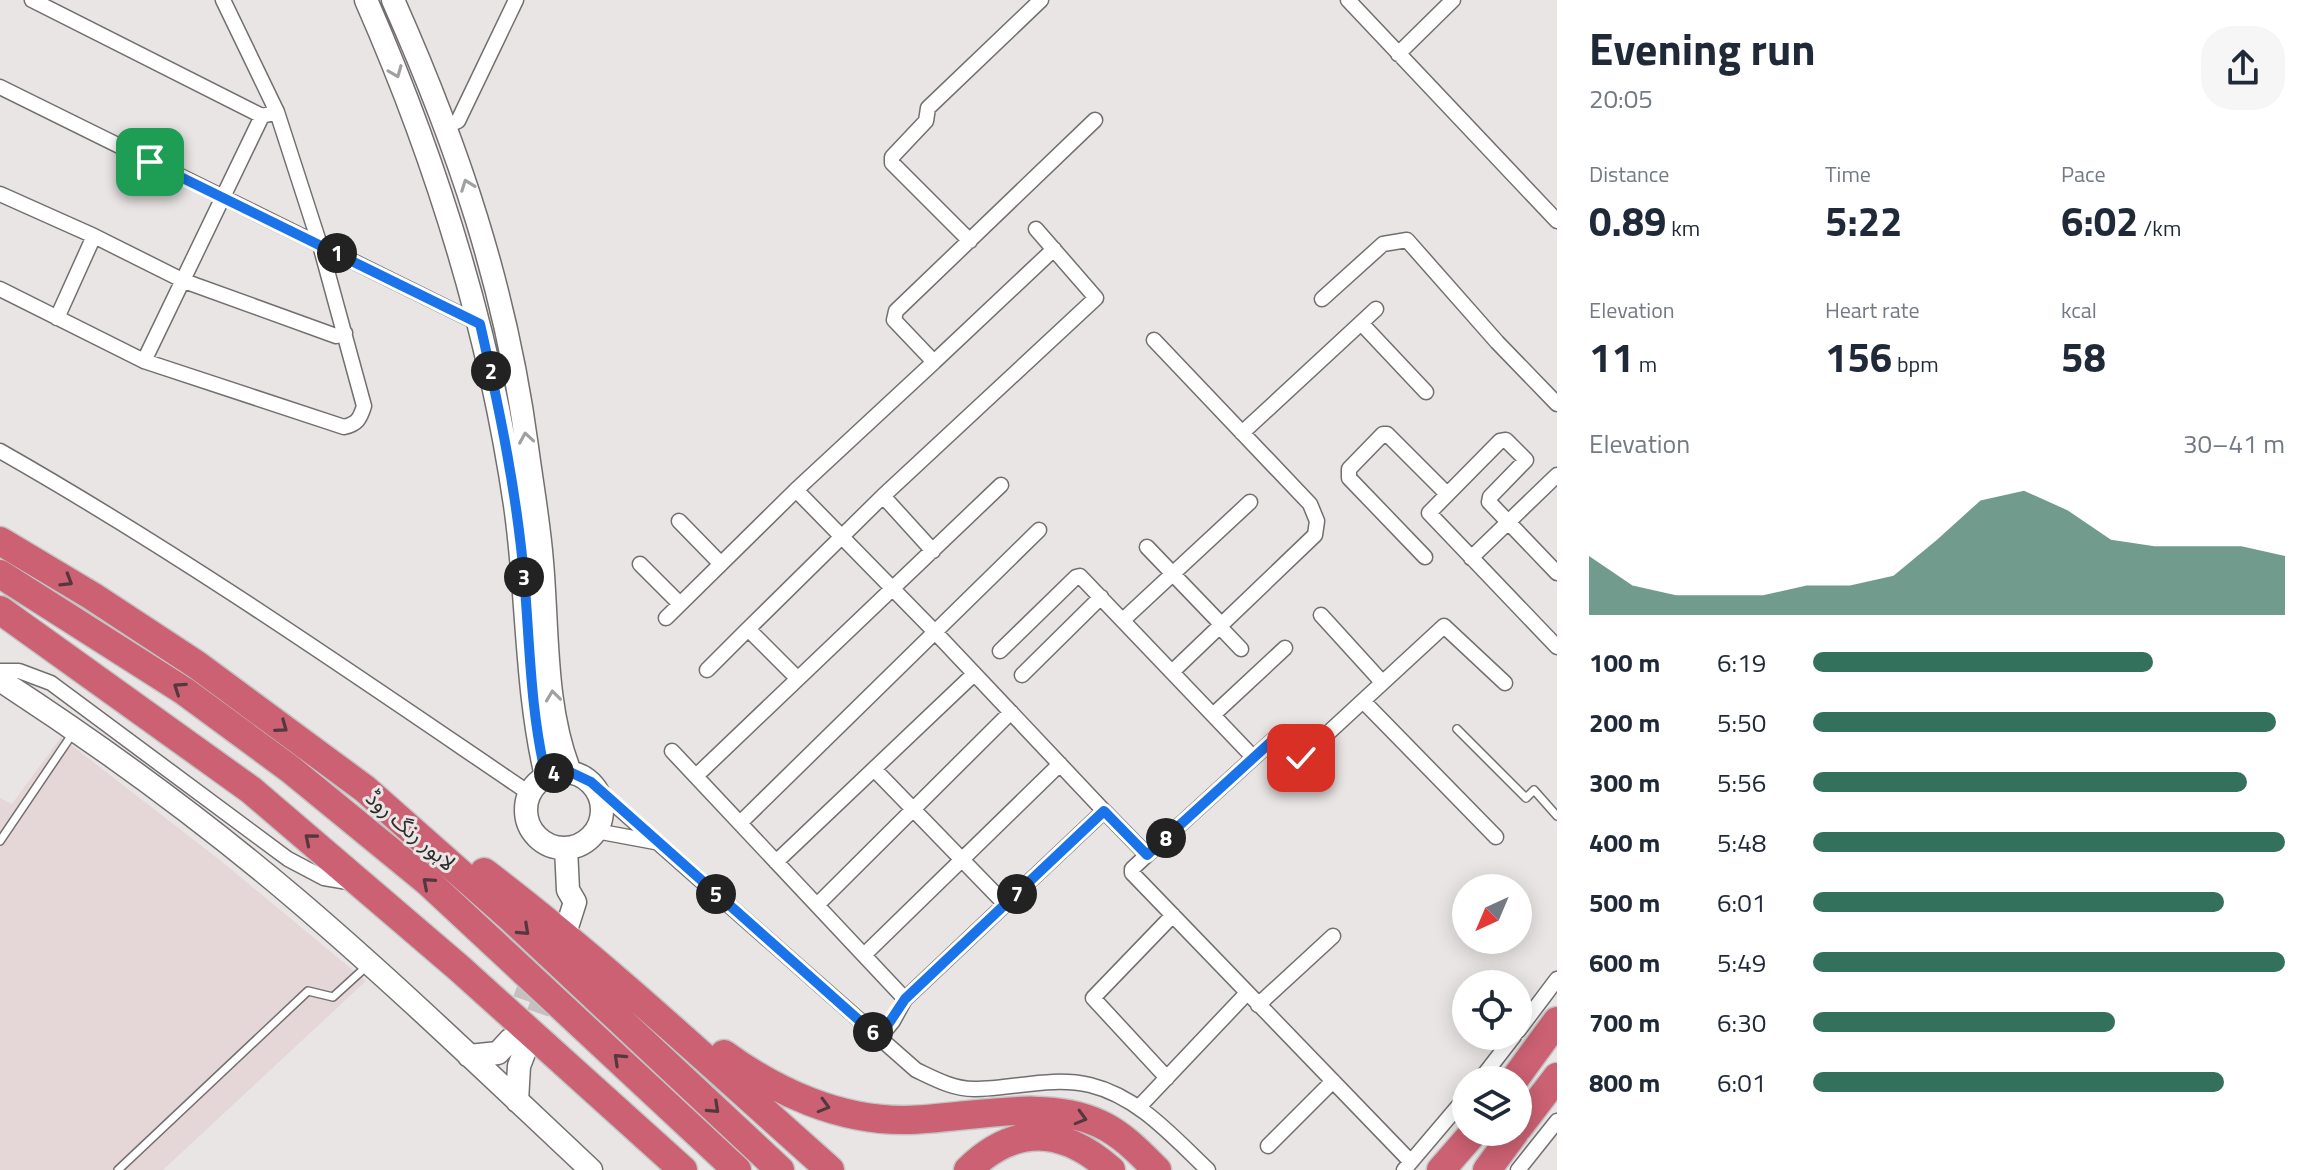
<!DOCTYPE html>
<html lang="en">
<head>
<meta charset="utf-8">
<style>
	body { margin:0; font-family:"Titillium Web","Noto Sans Arabic",sans-serif; background:#f6f6f7; color:#1f2937; height:100vh; display:flex; flex-direction:column; font-size:30px; white-space:nowrap }
	* { box-sizing:border-box; margin:0 }
	p { font-size:26px; color:#747a83 }
	.icon { flex:none; width:44px; height:44px; fill:none; stroke:currentColor; stroke-width:2; stroke-linecap:round; stroke-linejoin:round }
	.map { position:relative; flex:1; overflow:hidden }
	.panel { display:flex; flex-direction:column; background:#fff; width:760px }
	.panel>* { flex:none }
	.needle { width:52px; rotate:224deg }
	.controls { position:absolute; left:1452px; top:874px; display:grid; gap:16px }
	.controls a { display:grid; place-items:center; width:80px; height:80px; border-radius:50%; background:#fff; box-shadow:0 4px 20px #0003; font-size:40px }
	.pin { position:absolute; display:grid; place-items:center; width:68px; height:68px; color:#fff; margin:-34px; border-radius:16px; box-shadow:0 4px 12px #0006 }
	.km { position:absolute; width:40px; height:40px; margin:-20px; border-radius:50%; background:#222; color:#fff; font-size:22px; line-height:40px; text-align:center }
	.round { display:grid; place-items:center; flex:none; width:84px; height:84px; border-radius:32px; background:#f6f6f7 }
	.head { display:flex; align-items:center; justify-content:space-between; height:136px; padding:0 32px }
	h1 { font-size:44px; font-weight:700; line-height:60px }
	.metrics { display:grid; grid-template-columns:repeat(3,1fr); gap:12px; height:136px; padding:8px 32px }
	.metrics div { display:grid; align-content:center }
	.metrics b { font-size:40px; font-weight:700 }
	.metrics small { font-size:22px; font-weight:400 }
	.metrics p { font-size:22px }
	.chart { height:224px; padding:16px 32px }
	.chart p { display:flex; justify-content:space-between }
	.chart svg { width:100%; height:144px; margin-top:8px; fill:#34715d; opacity:.7 }
	ul { padding:0 32px; list-style:none; font-size:26px }
	li { display:grid; grid-template-columns:128px 96px 1fr; align-items:center; height:60px }
	li i { height:20px; border-radius:10px; background:#34715d }
	main { display:flex; flex:1; min-height:0 }
	.map>svg:first-child { display:block }
</style>
</head>
<body>
<main>
<div class="map">
<svg width="1557" height="1170" viewBox="0 0 1557 1170">
	<rect width="100%" height="100%" fill="#eae5e5"/>
	<path fill="#e5d7d8" d="M61,737L221,861L366,981L163,1170H0V798L12,804Z"/>
	<g fill="none" stroke-linecap="round" stroke-linejoin="round">
		<path stroke="#c4c0c0" stroke-width="22" stroke-dasharray="22 11" stroke-linecap="butt" d="M513,1031L536,965
			M527,1044L550,978"/>
		<defs>
			<path id="lane" d="M1457,729L1526,798L1534,790L1557,816
				M0,841L73,733
				M118,1170L308,991L333,997L367,966"/>
			<path id="street" d="M32,0L262,116
				M223,0L277,112L320,245L480,324
				M1348,0L1557,221
				M1398,54L1453,0
				M0,87L320,245L364,406C360,419 357,424 344,427L144,361L0,289
				M446,126L458,121L516,0
				M0,194L94,236L184,281L336,336L345,333
				M970,241L892,163V157L926,121L928,108L1041,0
				M1322,299L1383,244L1407,240L1497,342L1557,404
				M57,318L94,236
				M1361,323L1426,392
				M1154,340L1310,504L1317,521L1315,535L1173,671
				M144,361L262,116L277,112
				M934,362L1054,249
				M1242,433L1376,309
				M0,451C183,555 355,675 529,793
				M883,496L933,551
				M679,521L721,564
				M1147,547L1222,625
				M1425,557L1349,478V469L1383,434H1387L1446,493
				M1471,558L1557,475
				M640,564L680,604
				M1557,573L1489,502L1490,497L1526,460L1506,440L1500,441L1429,513L1557,647
				M1321,615L1382,682
				M666,618L796,490L934,362L894,320L896,311L1095,120
				M1123,620L1250,502
				M1220,627L1241,649
				M1000,651L1076,577L1080,576L1253,757
				M707,670L748,629
				M0,671H19L51,683L288,859L324,878L354,883
				M1022,675L1101,597
				M797,678L748,629L883,496L1096,298L1036,229
				M1363,701L1496,837
				M1213,715L1285,648
				M672,751L905,999L1104,811L935,632L796,490
				M874,769L1006,905
				M696,776L1001,485
				M596,788L916,1070C935,1079 953,1089 974,1089C1013,1089 1051,1076 1090,1085C1139,1097 1173,1137 1208,1170
				M1104,811L1147,855L1132,869V873L1411,1162
				M740,823L1039,530
				M596,831L655,842
				M1147,855L1273,740H1278L1297,759L1301,758L1444,626L1505,683
				M776,862L974,674
				M817,905L1011,712
				M865,954L1060,764
				M1258,1005L1333,936
				M1518,1031L1557,979
				M879,1038L893,1021L905,999
				M1167,1078L1093,998L1173,915
				M1480,1080L1514,1036
				M1139,1107L1247,993
				M1268,1146L1333,1081
				M1404,1170L1466,1097
				M1518,1170L1557,1121"/>
			<path id="secondary" d="M366,0C437,162 489,329 515,505C528,594 525,687 546,776
				M393,0C458,146 506,288 527,447C532,485 539,523 542,562C548,630 544,707 570,772
				M0,680C103,747 203,820 297,900C398,986 494,1079 591,1170
				M526 810a38 38 0 1 1 76 0a38 38 0 1 1-76 0Z
				M566,848L568,890L575,902L568,924
				M469,1056L498,1053L510,1040
				M517,1101L519,1066L526,1048"/>
			<path id="highway" d="M0,541L92,596L197,665L365,789L511,918L780,1170
				M0,574L184,691L290,769L428,882L737,1170
				M0,610L251,790L459,968L683,1170
				M484,872C605,964 716,1069 830,1170
				M724,1054C776,1092 840,1121 906,1120C966,1119 1044,1097 1100,1124C1122,1134 1140,1153 1157,1170
				M1514,1080L1557,1021
				M1518,1128L1557,1077
				M968,1170C1015,1124 1063,1127 1111,1170
				M1441,1170L1474,1132
				M1487,1170L1515,1132"/>
		</defs>
		<use href="#lane" stroke="#736f6f" stroke-width="10"/>
		<use href="#street" stroke="#736f6f" stroke-width="17"/>
		<use href="#secondary" stroke="#736f6f" stroke-width="25"/>
		<use href="#highway" stroke="#c4c4c4" stroke-width="31"/>
		<use href="#lane" stroke="#fff" stroke-width="7"/>
		<use href="#street" stroke="#fff" stroke-width="14"/>
		<use href="#secondary" stroke="#fff" stroke-width="22"/>
		<use href="#highway" stroke="#cb6172" stroke-width="28"/>
	</g>
	<defs><path id="oneway-chevron" d="M-2-3.5L2.5 0L-2 3.5" fill="none" stroke-width="1.6" stroke-linecap="round" stroke-linejoin="round" transform="scale(2)"/></defs>
	<g stroke="#a0a0a0">
		<use href="#oneway-chevron" transform="translate(396 72) rotate(68)"/>
		<use href="#oneway-chevron" transform="translate(467 185) rotate(-110)"/>
		<use href="#oneway-chevron" transform="translate(526 438) rotate(-99)"/>
		<use href="#oneway-chevron" transform="translate(553 696) rotate(-97)"/>
	</g>
	<g stroke="#54383d">
		<use href="#oneway-chevron" transform="translate(67 581) rotate(31)"/>
		<use href="#oneway-chevron" transform="translate(179 688) rotate(-146)"/>
		<use href="#oneway-chevron" transform="translate(282 727) rotate(36)"/>
		<use href="#oneway-chevron" transform="translate(310 839) rotate(-140)"/>
		<use href="#oneway-chevron" transform="translate(428 883) rotate(-139)"/>
		<use href="#oneway-chevron" transform="translate(524 930) rotate(43)"/>
		<use href="#oneway-chevron" transform="translate(619 1059) rotate(-137)"/>
		<use href="#oneway-chevron" transform="translate(824 1106) rotate(16)"/>
		<use href="#oneway-chevron" transform="translate(714 1108) rotate(43)"/>
		<use href="#oneway-chevron" transform="translate(1081 1118) rotate(16)"/>
	</g>
	<g fill="none" stroke-linecap="round" stroke-linejoin="round">
		<defs>
			<path id="route" d="M150,162L480,324C500,411 518,499 525,588C530,651 531,714 546,776L570,772L591,782L879,1038L905,999L1104,811L1147,855L1273,740H1278L1297,759L1301,758"/>
		</defs>
		<use href="#route" stroke="#fff" stroke-width="16"/>
		<use href="#route" stroke="#1a73e8" stroke-width="10"/>
	</g>
	<g text-anchor="middle" stroke-width="6" stroke-linejoin="round" paint-order="stroke">
		<g font-size="22" fill="#2d2b2b" stroke="#eae5e5">
			<text transform="translate(411 830) rotate(41)" y="8">لاہور رنگ روڈ</text>
		</g>
	</g>
</svg>
<div class="controls">
<a><svg class="needle" viewBox="-14 -14 28 28"><path d="M0-13l5 13h-10z" fill="#e53935"/><path d="M0 13l5-13h-10z" fill="#747a83"/></svg></a>
<a><svg class="icon" aria-label="locate" viewBox="0 0 24 24"><circle cx="12" cy="12" r="6"/><path d="M12 2v4M12 18v4M2 12h4M18 12h4"/></svg></a>
<a><svg class="icon" aria-label="layers" viewBox="0 0 24 24"><path d="M12 4l9 5-9 5-9-5zM3 14l9 5 9-5"/></svg></a>
</div>
<div class="pin" style="left:150px;top:162px;background:#1e9e55"><svg class="icon" aria-label="arrive" viewBox="0 0 24 24"><path d="M6 21V4h12l-3 4 3 4H6"/></svg></div>
<div class="pin" style="left:1301px;top:758px;background:#d93025"><svg class="icon" aria-label="check" viewBox="0 0 24 24"><path d="M5 12l5 5 9-10"/></svg></div>
<b class="km" style="left:337px;top:253px">1</b>
<b class="km" style="left:491px;top:371px">2</b>
<b class="km" style="left:524px;top:577px">3</b>
<b class="km" style="left:554px;top:773px">4</b>
<b class="km" style="left:716px;top:894px">5</b>
<b class="km" style="left:873px;top:1032px">6</b>
<b class="km" style="left:1017px;top:894px">7</b>
<b class="km" style="left:1166px;top:838px">8</b>
</div>
<section class="panel">
<div class="head"><div><h1>Evening run</h1><p>20:05</p></div><a class="round"><svg class="icon" aria-label="share" viewBox="0 0 24 24"><path d="M12 15V3M7 8l5-5 5 5M5 13v7h14v-7"/></svg></a></div>
<div class="metrics">
<div><p>Distance</p><b>0.89<small> km</small></b></div>
<div><p>Time</p><b>5:22</b></div>
<div><p>Pace</p><b>6:02<small> /km</small></b></div>
</div>
<div class="metrics">
<div><p>Elevation</p><b>11<small> m</small></b></div>
<div><p>Heart rate</p><b>156<small> bpm</small></b></div>
<div><p>kcal</p><b>58</b></div>
</div>
<div class="chart"><p><span>Elevation</span>30–41 m</p>
<svg viewBox="0 0 160 44" preserveAspectRatio="none"><path d="M0 44V26L10 35L20 38L30 38L40 38L50 35L60 35L70 32L80 21L90 9L100 6L110 12L120 21L130 23L140 23L150 23L160 26V44z"/></svg>
</div>
<ul>
<li><b>100 m</b>6:19<i style="width:72%"></i></li>
<li><b>200 m</b>5:50<i style="width:98%"></i></li>
<li><b>300 m</b>5:56<i style="width:92%"></i></li>
<li><b>400 m</b>5:48<i style="width:100%"></i></li>
<li><b>500 m</b>6:01<i style="width:87%"></i></li>
<li><b>600 m</b>5:49<i style="width:100%"></i></li>
<li><b>700 m</b>6:30<i style="width:64%"></i></li>
<li><b>800 m</b>6:01<i style="width:87%"></i></li>
</ul>
</section>
</main>
</body>
</html>
